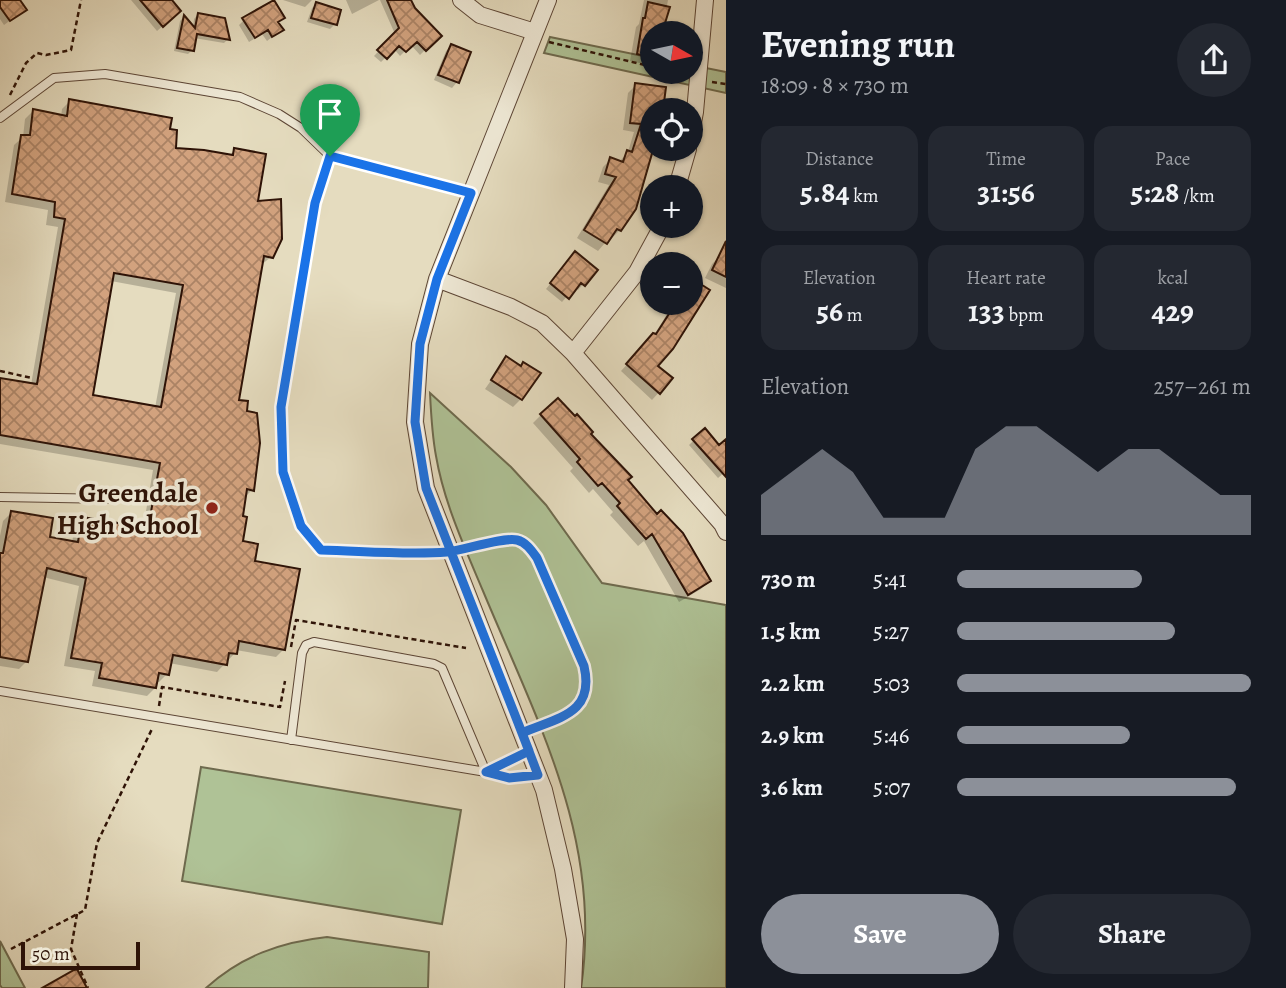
<!DOCTYPE html>
<html lang="en">
<head>
<meta charset="utf-8">
<style>
	body { margin:0; font-family:Alegreya,serif; background:#242831; color:#f1f3f6; height:100vh; display:flex; flex-direction:column; font-size:26px; white-space:nowrap }
	* { box-sizing:border-box; margin:0 }
	p { font-size:23px; color:#9ea1a6 }
	.icon { flex:none; width:38px; height:38px; fill:none; stroke:currentColor; stroke-width:2; stroke-linecap:round; stroke-linejoin:round }
	.map { position:relative; flex:1; overflow:hidden }
	.drawer { display:flex; flex-direction:column; background:#171b24; width:560px }
	.drawer>* { flex:none }
	.needle { width:46px; rotate:99deg }
	.fabs { position:absolute; left:640px; top:21px; display:grid; gap:14px }
	.fabs a { display:grid; place-items:center; width:63px; height:63px; border-radius:50%; background:#171b24; box-shadow:0 2px 5px #0004; font-size:35px }
	.scale { position:absolute; left:21px; bottom:18px; width:119px; box-sizing:border-box; padding-left:7px; border:4px solid #2e1307; border-top:0; font-size:19px; line-height:24px; white-space:nowrap; color:#2e1307; -webkit-text-stroke:5px #eee8d5; paint-order:stroke }
	.pin { position:absolute; display:grid; place-items:center; width:60px; height:60px; color:#fff; margin:-72px -30px; border-radius:50% 50% 50% 0; rotate:-45deg; box-shadow:0 0 7px #0007 }
	.pin .icon { rotate:45deg }
	.round { display:grid; place-items:center; flex:none; width:74px; height:74px; border-radius:37px; background:#242831 }
	.headline { display:flex; align-items:center; justify-content:space-between; height:119px; padding:0 35px }
	h1 { font-size:38px; font-weight:700; line-height:52px }
	.figures { display:grid; grid-template-columns:repeat(3,1fr); gap:10px; height:119px; padding:7px 35px }
	.figures div { display:grid; align-content:center; border-radius:18px; background:#242831; text-align:center }
	.figures b { font-size:30px; font-weight:700 }
	.figures small { font-size:19px; font-weight:400 }
	.figures p { font-size:19px }
	.chart { height:196px; padding:14px 35px }
	.chart p { display:flex; justify-content:space-between }
	.chart svg { width:100%; height:126px; margin-top:7px; fill:#8c9099; opacity:.7 }
	.action { display:flex; gap:14px; margin-top:auto; padding:14px 35px }
	.action a { flex:1; height:80px; border-radius:42px; background:#8c9099; color:#fff; font-size:28px; font-weight:700; line-height:80px; text-align:center }
	.action a+a { background:#242831; color:#f1f3f6 }
	ul { padding:0 35px; list-style:none; font-size:23px }
	li { display:grid; grid-template-columns:112px 84px 1fr; align-items:center; height:52px }
	li i { height:18px; border-radius:9px; background:#8c9099 }
	main { display:flex; flex:1; min-height:0 }
	.map>svg:first-child { display:block }
</style>
</head>
<body>
<main>
<div class="map">
<svg width="726" height="988" viewBox="0 0 726 988">
	<defs>
		<pattern id="building-cross-hatch" width="8" height="8" patternUnits="userSpaceOnUse" patternTransform="scale(1.75)"><rect width="8" height="8" fill="#d2a27e"/><path d="M0 0l8 8M0 8l8-8" fill="none" stroke="#ab8365"/></pattern>
	</defs>
	<rect width="100%" height="100%" fill="#e5dcbf"/>
	<filter id="stains"><feTurbulence type="fractalNoise" baseFrequency=".00286" numOctaves="4"/><feColorMatrix values="0 0 0 0 .2 0 0 0 0 .09 0 0 0 0 .02 0 0 0 .5 -.17"/></filter>
	<radialGradient id="worn" r=".72"><stop offset=".6" stop-color="#630" stop-opacity="0"/><stop offset="1" stop-color="#630" stop-opacity=".3"/></radialGradient>
	<path fill="#afc296" stroke="#6e6a4e" stroke-width="2" d="M550,37L653,58V72H691V65L726,72V93L544,53Z
		M430,393L511,467L546,505L602,583L726,605V988H581C603,841 538,723 483,591C465,548 444,503 436,456C432,435 431,414 430,393Z
		M201,767L461,810L442,924L182,881Z
		M327,937L429,952L428,988H206C241,956 281,942 327,937Z
		M0,941L25,988H2L0,985Z"/>
	<path fill="#0003" fill-rule="evenodd" d="M2,0H17L24,10L4,25L0,19V1Z
		M131,0H169L174,16L157,31Z
		M283,0H312L305,7Z
		M346,0H379L352,14Z
		M380,0H410L414,9L439,36L420,55L411,45L400,56L394,49L381,62L374,56L395,34Z
		M644,0H668L662,33H653V66L630,61L636,27L639,24Z
		M317,4L335,24L330,29L307,22L312,8Z
		M198,14L228,39L224,43L194,38L192,50L188,54L174,51L180,21L184,17L193,28L194,19Z
		M283,18L277,23L281,30L267,41L262,34L249,42L239,25L244,20Z
		M451,46L469,53L457,82L452,88L434,80L446,51Z
		M636,85L661,109L653,110L620,230L612,238L610,237L598,251L577,238L609,185L598,182L603,167L611,159L619,162L628,152L634,132L623,130L628,93Z
		M70,101L168,130L174,150L229,156L234,150L256,203L271,257L261,265L237,401L252,490L244,498L241,543L253,563L284,649L276,657L236,650L235,653L217,672L169,663L167,674L159,682H156L155,688L147,696L92,686L95,671L64,666L79,586L43,577L27,661L19,669L0,666V536L3,521L11,513L48,538L72,542L75,527L83,519L143,529L153,470L0,444V380L31,385L58,227L46,225L48,210L5,202L14,145L23,137L25,119L33,111L61,117L62,109ZM111,281L176,293L155,408L91,396Z
		M726,252V288L705,278L712,264L720,256L723,257Z
		M571,258L596,270L578,290L575,287L562,302L546,289Z
		M707,290L656,366L671,379L652,400L621,371L654,335L674,303H691Z
		M506,359L521,399L513,407L485,389Z
		M541,415L589,434L709,581L701,589L679,602L644,541L638,546L610,515L613,512L593,489L589,493L570,471L573,468L533,423Z
		M694,440L719,447L726,441V471L718,478L689,445Z"/>
	<path fill="url(#building-cross-hatch)" stroke="#2e1307" stroke-width="2" fill-rule="evenodd" d="M0,0H20L27,10L10,21L0,7Z
		M140,0H172L181,11L163,27Z
		M274,0L285,18L278,22L284,30L272,37L268,30L255,38L242,18Z
		M387,0H411L415,8L442,36L426,51L417,42L406,52L399,46L387,59L377,50L399,28Z
		M316,2L341,10L337,25L311,18Z
		M648,2L670,7L662,33H653V58L637,54L643,18H645Z
		M198,13L225,18L230,40L197,34L194,51L177,48L184,15L195,28Z
		M451,44L471,52L459,83L438,75Z
		M635,83L666,87L663,110H653V150L636,209L621,231L617,229L607,244L584,230L616,177L605,174L610,157L623,162L627,150L632,152L641,124L630,123Z
		M69,99L172,118L170,129L177,130L176,148L204,150L233,155L234,148L266,154L258,201L281,199L282,239L273,258L264,256L239,400L248,401L247,411L257,413L260,443L254,491L247,489L243,516L247,517L243,541L258,544L255,561L300,569L285,650L239,641L237,654L229,653L227,665L173,655L169,675L159,673L156,688L99,678L102,663L71,658L86,578L47,568L28,662L0,657V553H3L11,511L53,518L50,537L78,542L82,517L148,528L160,463L0,435V378L37,384L65,219L54,217L55,202L12,194L21,135H30L33,109L67,116ZM114,273L183,285L161,407L93,395Z
		M726,241V277L712,270Z
		M575,251L598,270L585,286L581,283L569,299L550,283Z
		M691,278L710,290L673,349L658,366L673,378L660,394L626,364L653,333L656,334L676,303H691Z
		M506,356L521,366L523,362L541,373L522,400L491,380Z
		M558,398L575,416L577,414L593,432L591,434L632,477L628,480L657,514L661,510L683,533L711,581L688,595L652,534L646,539L617,506L620,503L602,483L598,486L577,462L580,459L540,414Z
		M705,428L719,445L726,439V477L692,439Z
		M77,969L87,988H42L74,970Z"/>
	<g fill="none" stroke-linecap="round" stroke-linejoin="round">
		<defs>
			<path id="service" d="M0,118L54,78L105,74L240,97L279,114L301,128L330,156L471,193
				M330,156L315,203L281,407L283,472L301,526L321,550C363,551 405,555 447,552C464,550 502,537 517,540C526,542 532,551 537,558L584,665C595,714 559,717 522,733
				M0,497L114,499
				M0,691L486,772L492,775L509,778L538,775
				M291,740L302,653L306,645L314,642L434,664L442,668L486,772
				M486,772L529,751"/>
			<path id="minor" d="M461,0L480,15L535,32
				M548,0L437,279L420,344L415,422L426,488L544,790L563,869L575,939L573,988
				M691,133L695,112L705,0
				M677,187L688,149
				M437,279L511,307L542,323L573,353L722,524L726,532
				M573,353L637,272L662,226"/>
		</defs>
		<use href="#service" stroke="#5c4535" stroke-width="10"/>
		<use href="#minor" stroke="#5c4535" stroke-width="18"/>
		<path stroke="#2e1307" stroke-width="2.5" stroke-dasharray="5 3.5" stroke-linecap="butt" d="M549,42L653,67
			M672,72L682,74
			M712,82L726,84
			M10,95L26,63L37,53L46,55L71,50L81,0
			M0,371L32,378
			M291,647L296,620L466,648
			M159,706L162,687L280,707L285,681
			M77,914L71,949L88,988
			M11,949L85,910L97,843L152,729"/>
		<use href="#service" stroke="#eee8d5" stroke-width="8"/>
		<use href="#minor" stroke="#eee8d5" stroke-width="16"/>
	</g>
	<g fill="none" stroke-linecap="round" stroke-linejoin="round">
		<defs>
			<path id="route" d="M330,156L471,193L437,279L420,344L415,422L426,488L522,733L529,751L486,772L509,778L538,775L522,733C559,717 595,714 584,666L537,558C532,551 526,542 517,540C502,537 464,550 447,552C405,555 363,551 321,550L301,526L283,472L281,407L315,203L330,156"/>
		</defs>
		<use href="#route" stroke="#fff" stroke-width="14"/>
		<use href="#route" stroke="#1a73e8" stroke-width="9"/>
	</g>
	<circle fill="#8f2418" stroke="#eee8d5" stroke-width="2.5" cx="212" cy="508" r="7"/>
	<g text-anchor="middle" stroke-width="7" stroke-linejoin="round" paint-order="stroke">
		<g font-size="28" font-weight="bold" fill="#2e1307" stroke="#eee8d5" text-anchor="end">
			<text x="198" y="502">Greendale<tspan x="198" dy="32">High School</tspan></text>
		</g>
	</g>
	<rect width="100%" height="100%" filter="url(#stains)"/>
	<rect width="100%" height="100%" fill="url(#worn)"/>
</svg>
<div class="fabs">
<a><svg class="needle" viewBox="-14 -14 28 28"><path d="M0-13l5 13h-10z" fill="#e53935"/><path d="M0 13l5-13h-10z" fill="#9ea1a6"/></svg></a>
<a><svg class="icon" aria-label="locate" viewBox="0 0 24 24"><circle cx="12" cy="12" r="6"/><path d="M12 2v4M12 18v4M2 12h4M18 12h4"/></svg></a>
<a>+</a>
<a>−</a>
</div>
<div class="scale">50 m</div>
<div class="pin" style="left:330px;top:156px;background:#1e9e55"><svg class="icon" aria-label="arrive" viewBox="0 0 24 24"><path d="M6 21V4h12l-3 4 3 4H6"/></svg></div>
</div>
<section class="drawer">
<div class="headline"><div><h1>Evening run</h1><p>18:09 · 8 × 730 m</p></div><a class="round"><svg class="icon" aria-label="share" viewBox="0 0 24 24"><path d="M12 15V3M7 8l5-5 5 5M5 13v7h14v-7"/></svg></a></div>
<div class="figures">
<div><p>Distance</p><b>5.84<small> km</small></b></div>
<div><p>Time</p><b>31:56</b></div>
<div><p>Pace</p><b>5:28<small> /km</small></b></div>
</div>
<div class="figures">
<div><p>Elevation</p><b>56<small> m</small></b></div>
<div><p>Heart rate</p><b>133<small> bpm</small></b></div>
<div><p>kcal</p><b>429</b></div>
</div>
<div class="chart"><p><span>Elevation</span>257–261 m</p>
<svg viewBox="0 0 160 44" preserveAspectRatio="none"><path d="M0 44V30L10 22L20 14L30 22L40 38L50 38L60 38L70 14L80 6L90 6L100 14L110 22L120 14L130 14L140 22L150 30L160 30V44z"/></svg>
</div>
<ul>
<li><b>730 m</b>5:41<i style="width:63%"></i></li>
<li><b>1.5 km</b>5:27<i style="width:74%"></i></li>
<li><b>2.2 km</b>5:03<i style="width:100%"></i></li>
<li><b>2.9 km</b>5:46<i style="width:59%"></i></li>
<li><b>3.6 km</b>5:07<i style="width:95%"></i></li>
</ul>
<div class="action"><a>Save</a><a>Share</a></div>
</section>
</main>
</body>
</html>
